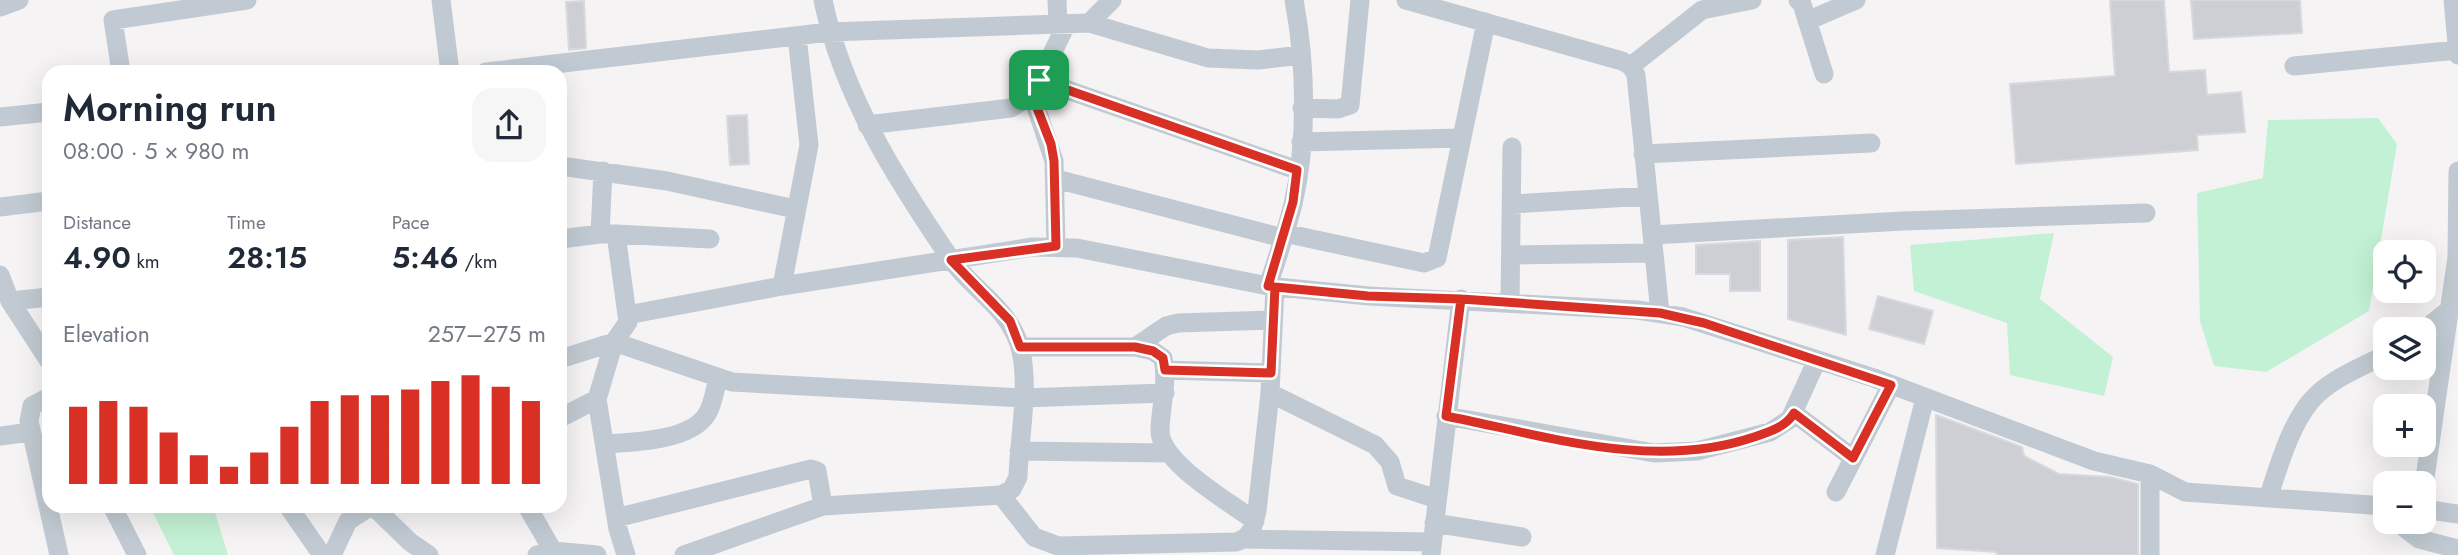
<!DOCTYPE html>
<html lang="en">
<head>
<meta charset="utf-8">
<style>
	body { margin:0; font-family:Jost,sans-serif; background:#f6f6f7; color:#1f2937; height:100vh; display:flex; flex-direction:column; font-size:26px; white-space:nowrap }
	* { box-sizing:border-box; margin:0 }
	p { font-size:23px; color:#747a83 }
	.icon { flex:none; width:38px; height:38px; fill:none; stroke:currentColor; stroke-width:2; stroke-linecap:round; stroke-linejoin:round }
	.map { position:relative; flex:1; overflow:hidden }
	.details { position:absolute; left:42px; top:65px; width:525px; height:448px; display:flex; flex-direction:column; background:#fff; border-radius:21px; box-shadow:0 7px 28px #0002 }
	.details>* { flex:none }
	.fabs { position:absolute; left:2373px; top:240px; display:grid; gap:14px }
	.fabs a { display:grid; place-items:center; width:63px; height:63px; border-radius:14px; background:#fff; box-shadow:0 7px 28px #0002; font-size:35px }
	.pin { position:absolute; display:grid; place-items:center; width:60px; height:60px; color:#fff; margin:-30px; border-radius:14px; box-shadow:0 4px 10px #0006 }
	.round { display:grid; place-items:center; flex:none; width:74px; height:74px; border-radius:21px; background:#f6f6f7 }
	.headline { display:flex; align-items:center; justify-content:space-between; height:119px; padding:0 21px }
	h1 { font-size:38px; font-weight:600; line-height:52px }
	.metrics { display:grid; grid-template-columns:repeat(3,1fr); gap:10px; height:119px; padding:7px 21px }
	.metrics div { display:grid; align-content:center }
	.metrics b { font-size:30px; font-weight:600 }
	.metrics small { font-size:19px; font-weight:400 }
	.metrics p { font-size:19px }
	.chart { height:196px; padding:14px 21px }
	.chart p { display:flex; justify-content:space-between }
	.chart svg { width:100%; height:126px; margin-top:7px; stroke:#d93025; stroke-width:6 }
	.map>svg:first-child { display:block }
</style>
</head>
<body>
<div class="map">
<svg width="2458" height="555" viewBox="0 0 2458 555">
	<rect width="100%" height="100%" fill="#f5f3f3"/>
	<path fill="#c3f1d5" d="M2378,118L2397,144L2369,311L2266,372L2214,366L2200,321L2197,193L2263,178L2268,120Z
		M2054,233L2040,299L2113,357L2104,396L2010,375L2007,323L1914,291L1910,245Z
		M213,506L228,555H174L150,507Z"/>
	<path fill="#cdcfd5" stroke="#d7d9de" stroke-width="2" d="M2110,0H2164L2169,72L2205,70L2207,95L2241,92L2245,132L2197,135L2198,150L2016,164L2010,84L2115,76Z
		M2191,0H2300L2302,33L2194,39Z
		M584,1L586,48L569,50L566,2Z
		M747,115L749,164L730,165L727,116Z
		M1843,237L1846,335L1788,319V240Z
		M1760,241V291H1730V274H1696V245Z
		M1878,296L1933,311L1924,344L1869,329Z
		M1936,415L2022,447L2024,456L2059,474L2110,477L2138,484V555H1996L1997,552L1937,548Z"/>
	<g fill="none" stroke-linecap="round" stroke-linejoin="round">
		<path stroke="#c1cad2" stroke-width="19" d="M441,0L450,72
			M1057,0L1058,25
			M1406,0L1622,61L1631,66L1636,75L1660,313
			M1798,0L1802,4L1824,74
			M2453,0L2458,55
			M0,7L19,0
			M1807,21L1856,0
			M1089,23L1208,58L1258,60L1301,55
			M1631,66L1702,10L1752,0
			M2294,66L2458,50
			M121,72L113,20L247,0
			M486,72L829,32L1089,23L1112,0
			M1039,80L1297,170
			M1032,95L1054,161L1056,246
			M1302,108L1338,109L1350,105L1360,0
			M0,117L49,112
			M867,125L1011,108L1032,95L1066,25
			M1301,142L1461,138
			M1643,154L1871,143
			M560,166L667,181L795,209
			M603,171L600,234H616L627,315
			M1056,179L1283,238
			M1512,204L1648,196
			M0,207L49,201
			M1284,233L1424,263L1437,258L1486,22
			M616,234L710,239
			M1652,235L1903,221L2146,213
			M560,239L600,234
			M1512,255L1654,253
			M0,275L10,301L49,361
			M782,286L809,145L797,36
			M1268,286C1277,259 1286,232 1293,204C1308,140 1306,64 1294,0
			M10,301L49,297
			M1510,302L1512,147
			M2424,330L2449,310
			M1020,347H1135L1153,351L1163,358C1168,383 1161,404 1160,429C1158,462 1230,502 1255,521
			M1135,347L1166,326L1178,323L1273,320
			M560,359L614,342L732,382L1023,398L1165,393
			M1165,370L1271,373
			M1270,393L1375,445L1390,462L1397,486L1437,499
			M49,397L32,406L29,421L59,555
			M597,399L618,529L626,555
			M1794,413L1853,458
			M1446,416L1654,453L1697,451L1770,432L1790,419L1817,360
			M560,418L597,399L614,342L628,322L627,315L782,286L1033,247L1077,248L1268,286L1369,296L1637,310L1683,317L1874,378L2094,461L2150,474L2185,492L2385,506
			M0,436L31,432
			M605,444C633,442 691,441 707,414C713,405 715,389 718,378
			M1019,451L1168,453
			M2150,474V555
			M2424,485L2457,257L2458,171
			M1836,492L1891,385
			M1001,495L1034,537L1058,546L1236,542C1252,537 1253,527 1257,511L1270,393L1275,287
			M2268,498C2279,466 2289,428 2310,402C2328,380 2361,367 2385,355
			M112,506L137,555
			M288,506L322,555
			M373,506L410,542L429,555
			M527,506L553,551
			M2424,509L2458,514
			M616,518L811,469L817,471L823,506
			M2397,522L2419,539L2458,549
			M1434,523L1522,537
			M1246,539L1432,542
			M332,555L348,521L371,506
			M537,555L553,551L597,555
			M684,555L823,506L1001,495L1012,489L1018,477C1019,437 1031,382 1019,344C1007,306 971,289 950,258C896,179 842,94 823,0
			M1431,555L1461,299
			M1885,555L1925,398"/>
	</g>
	<g fill="none" stroke-linecap="round" stroke-linejoin="round">
		<defs>
			<path id="route" d="M1039,80L1032,95L1051,144L1054,161L1056,246L951,260L1010,321L1020,347H1135L1153,351L1163,358L1165,370L1271,373L1275,287L1368,296L1461,299L1660,313L1704,323L1891,385L1853,458L1794,413C1786,427 1769,432 1754,437C1654,471 1546,436 1446,416L1461,299L1368,296L1275,287L1268,286L1293,202L1297,170L1039,80"/>
		</defs>
		<use href="#route" stroke="#fff" stroke-width="14"/>
		<use href="#route" stroke="#d93025" stroke-width="9"/>
	</g>
</svg>
<div class="fabs">
<a><svg class="icon" aria-label="locate" viewBox="0 0 24 24"><circle cx="12" cy="12" r="6"/><path d="M12 2v4M12 18v4M2 12h4M18 12h4"/></svg></a>
<a><svg class="icon" aria-label="layers" viewBox="0 0 24 24"><path d="M12 4l9 5-9 5-9-5zM3 14l9 5 9-5"/></svg></a>
<a>+</a>
<a>−</a>
</div>
<div class="pin" style="left:1039px;top:80px;background:#1e9e55"><svg class="icon" aria-label="arrive" viewBox="0 0 24 24"><path d="M6 21V4h12l-3 4 3 4H6"/></svg></div>
<section class="details">
<div class="headline"><div><h1>Morning run</h1><p>08:00 · 5 × 980 m</p></div><a class="round"><svg class="icon" aria-label="share" viewBox="0 0 24 24"><path d="M12 15V3M7 8l5-5 5 5M5 13v7h14v-7"/></svg></a></div>
<div class="metrics">
<div><p>Distance</p><b>4.90<small> km</small></b></div>
<div><p>Time</p><b>28:15</b></div>
<div><p>Pace</p><b>5:46<small> /km</small></b></div>
</div>
<div class="chart"><p><span>Elevation</span>257–275 m</p>
<svg viewBox="0 0 160 44" preserveAspectRatio="none"><path d="M5 44V17M15 44V15M25 44V17M35 44V26M45 44V34M55 44V38M65 44V33M75 44V24M85 44V15M95 44V13M105 44V13M115 44V11M125 44V8M135 44V6M145 44V10M155 44V15"/></svg>
</div>
</section>
</div>
</body>
</html>
